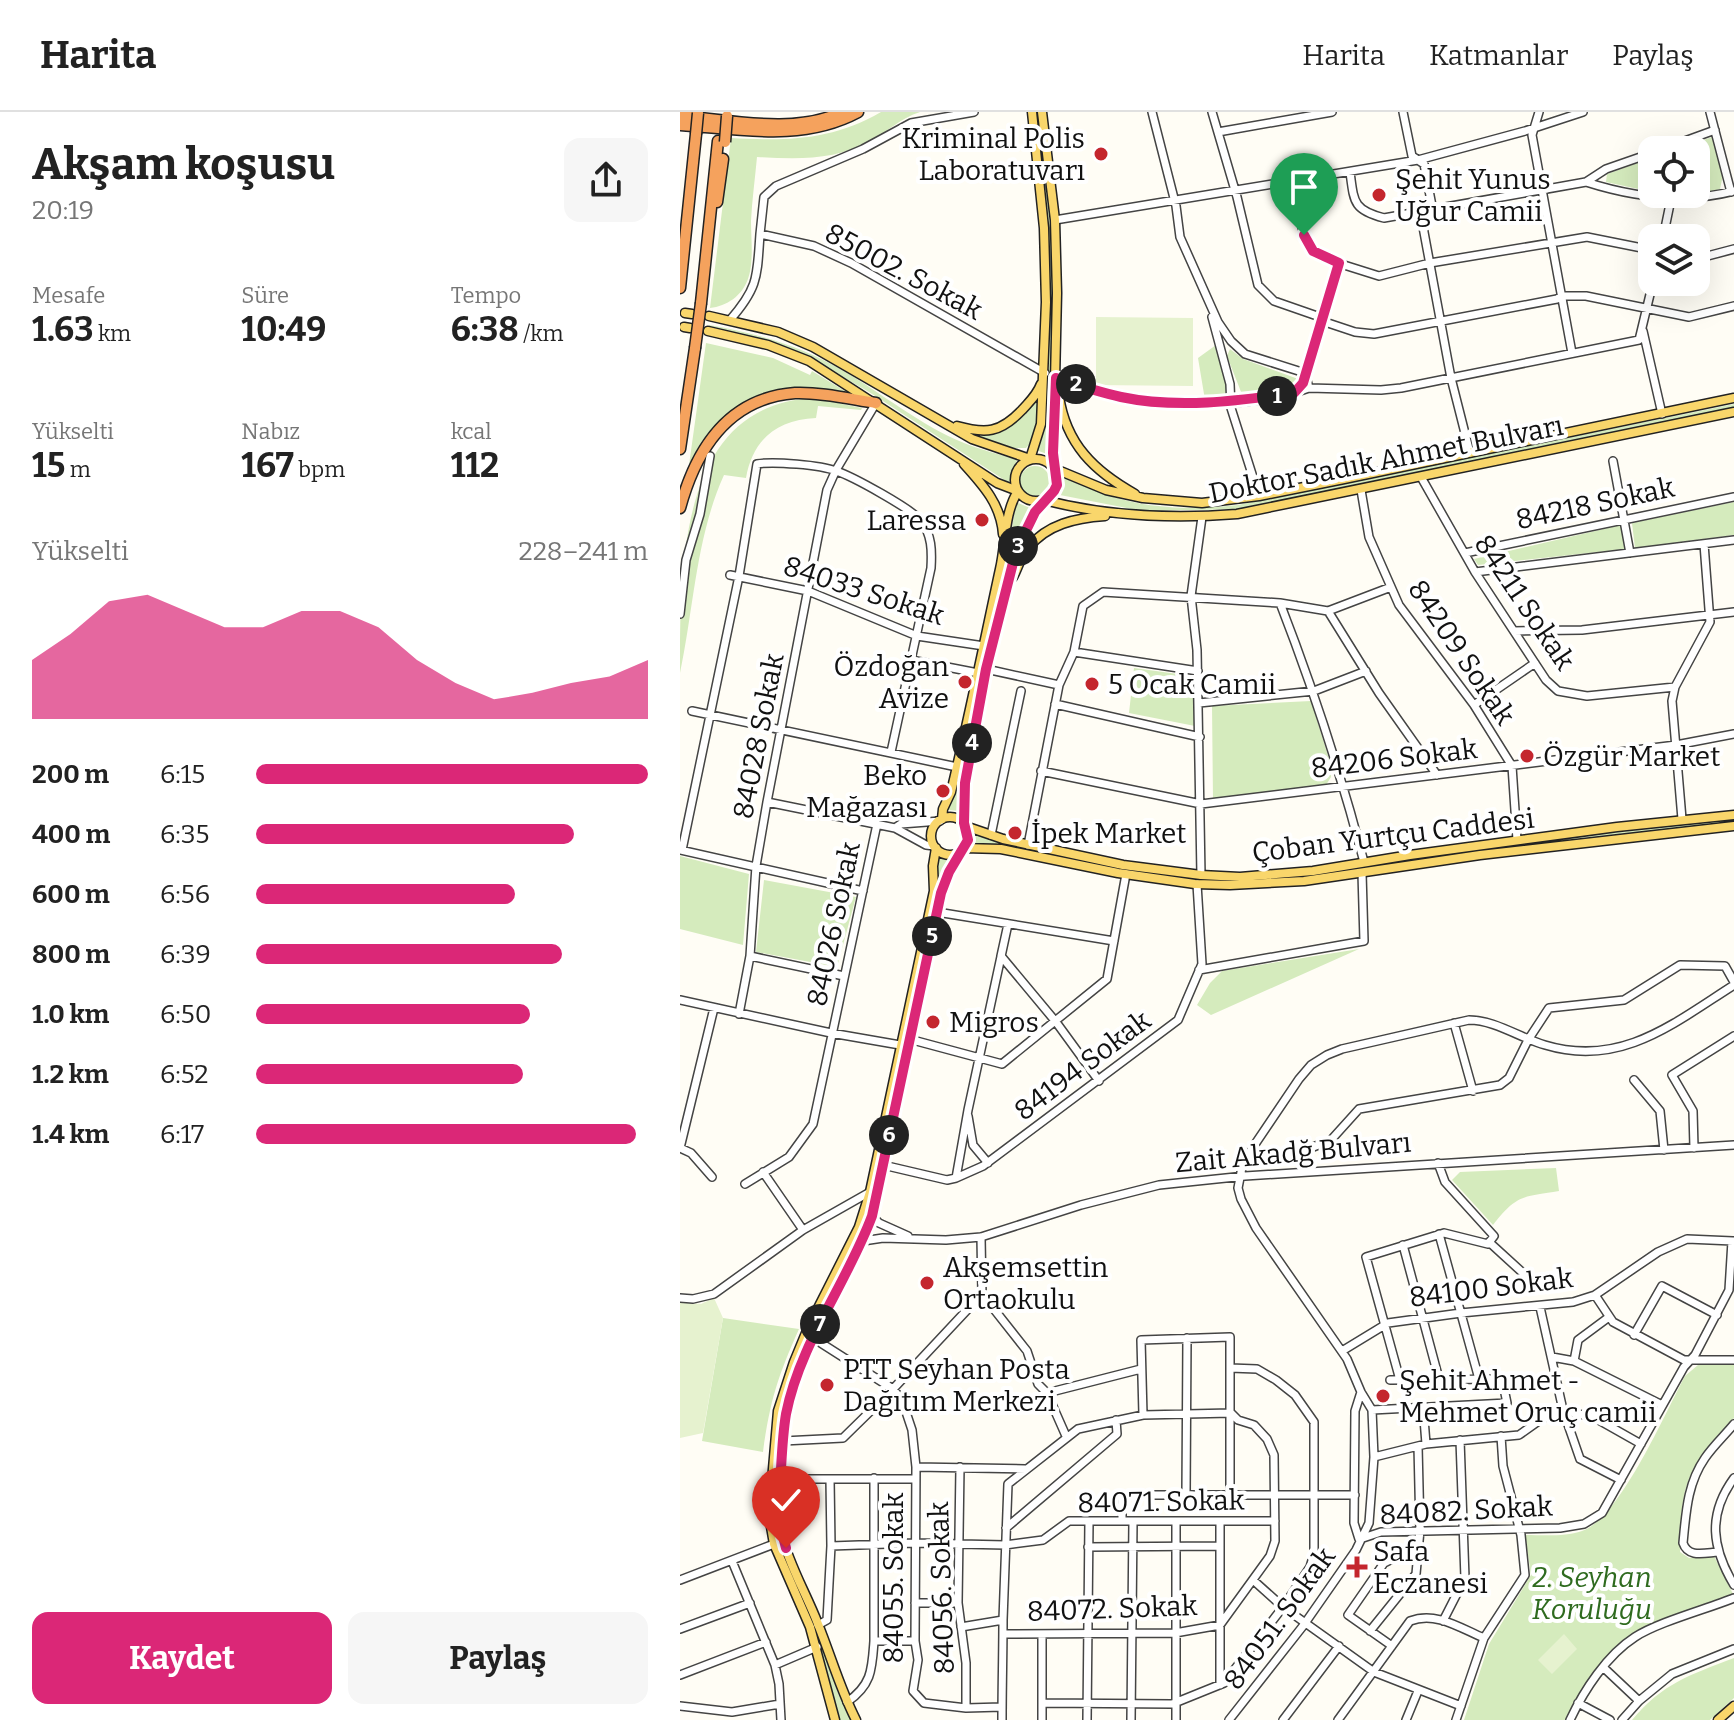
<!DOCTYPE html>
<html lang="tr">
<head>
<meta charset="utf-8">
<style>
	body { margin:0; font-family:Bitter,serif; background:#f6f6f6; color:#222; height:100vh; display:flex; flex-direction:column; font-size:30px; white-space:nowrap }
	* { box-sizing:border-box; margin:0 }
	p { font-size:26px; color:#767676 }
	.icon { flex:none; width:44px; height:44px; fill:none; stroke:currentColor; stroke-width:2; stroke-linecap:round; stroke-linejoin:round }
	.map { position:relative; flex:1; overflow:hidden }
	.side { display:flex; flex-direction:column; background:#fff; width:680px }
	.side>* { flex:none }
	.tools { position:absolute; left:958px; top:24px; display:grid; gap:16px }
	.tools a { display:grid; place-items:center; width:72px; height:72px; border-radius:16px; background:#fff; box-shadow:0 8px 32px #0002; font-size:40px }
	.pin { position:absolute; display:grid; place-items:center; width:68px; height:68px; color:#fff; margin:-82px -34px; border-radius:50% 50% 50% 0; rotate:-45deg; box-shadow:0 0 8px #0007 }
	.pin .icon { rotate:45deg }
	.km { position:absolute; width:40px; height:40px; margin:-20px; border-radius:50%; background:#222; color:#fff; font-size:22px; line-height:40px; text-align:center }
	.round { display:grid; place-items:center; flex:none; width:84px; height:84px; border-radius:16px; background:#f6f6f6 }
	.headline { display:flex; align-items:center; justify-content:space-between; height:136px; padding:0 32px }
	h1 { font-size:44px; font-weight:700; line-height:60px }
	.metrics { display:grid; grid-template-columns:repeat(3,1fr); gap:12px; height:136px; padding:8px 32px }
	.metrics div { display:grid; align-content:center }
	.metrics b { font-size:34px; font-weight:700 }
	.metrics small { font-size:22px; font-weight:400 }
	.metrics p { font-size:22px }
	.chart { height:224px; padding:16px 32px }
	.chart p { display:flex; justify-content:space-between }
	.chart svg { width:100%; height:144px; margin-top:8px; fill:#db2777; opacity:.7 }
	.cta { display:flex; gap:16px; margin-top:auto; padding:16px 32px }
	.cta a { flex:1; height:92px; border-radius:16px; background:#db2777; color:#fff; font-size:32px; font-weight:700; line-height:92px; text-align:center }
	.cta a+a { background:#f6f6f6; color:#222 }
	ul { padding:0 32px; list-style:none; font-size:26px }
	li { display:grid; grid-template-columns:128px 96px 1fr; align-items:center; height:60px }
	li i { height:20px; border-radius:10px; background:#db2777 }
	header { display:flex; align-items:center; gap:48px; box-sizing:border-box; height:112px; padding:0 40px; background:#fff; border-bottom:2px solid #e0e0e0 }
	header strong { font-size:38px }
	nav { display:flex; gap:44px; margin-inline-start:auto; font-size:28px }
	main { display:flex; flex:1; min-height:0 }
	.map>svg:first-child { display:block }
</style>
</head>
<body>
<header>
<strong>Harita</strong>
<nav><a>Harita</a><a>Katmanlar</a><a>Paylaş</a></nav>
</header>
<main>
<section class="side">
<div class="headline"><div><h1>Akşam koşusu</h1><p>20:19</p></div><a class="round"><svg class="icon" aria-label="share" viewBox="0 0 24 24"><path d="M12 15V3M7 8l5-5 5 5M5 13v7h14v-7"/></svg></a></div>
<div class="metrics">
<div><p>Mesafe</p><b>1.63<small> km</small></b></div>
<div><p>Süre</p><b>10:49</b></div>
<div><p>Tempo</p><b>6:38<small> /km</small></b></div>
</div>
<div class="metrics">
<div><p>Yükselti</p><b>15<small> m</small></b></div>
<div><p>Nabız</p><b>167<small> bpm</small></b></div>
<div><p>kcal</p><b>112</b></div>
</div>
<div class="chart"><p><span>Yükselti</span>228–241 m</p>
<svg viewBox="0 0 160 44" preserveAspectRatio="none"><path d="M0 44V26L10 18L20 8L30 6L40 11L50 16L60 16L70 11L80 11L90 16L100 26L110 33L120 38L130 36L140 33L150 31L160 26V44z"/></svg>
</div>
<ul>
<li><b>200 m</b>6:15<i style="width:100%"></i></li>
<li><b>400 m</b>6:35<i style="width:81%"></i></li>
<li><b>600 m</b>6:56<i style="width:66%"></i></li>
<li><b>800 m</b>6:39<i style="width:78%"></i></li>
<li><b>1.0 km</b>6:50<i style="width:70%"></i></li>
<li><b>1.2 km</b>6:52<i style="width:68%"></i></li>
<li><b>1.4 km</b>6:17<i style="width:97%"></i></li>
</ul>
<div class="cta"><a>Kaydet</a><a>Paylaş</a></div>
</section>
<div class="map">
<svg width="1054" height="1608" viewBox="0 0 1054 1608">
	<rect width="100%" height="100%" fill="#fffdf5"/>
	<path fill="#d5ebbd" d="M201,0H240C219,7 210,18 192,28C155,49 118,47 77,45C75,67 72,88 71,109C71,127 74,150 68,167C62,184 47,194 30,196L51,26C106,29 151,29 201,0Z
		M356,0H359C364,51 371,101 372,153C374,216 370,279 367,342L356,338C369,304 368,270 369,234C372,156 366,78 356,0Z
		M1032,25L1043,63L1040,77C1021,83 1003,83 983,82H1016V38H994Z
		M972,46V80L926,70L927,62Z
		M29,213C76,221 121,234 162,258C203,282 240,313 284,331C301,338 319,342 337,348L329,371L189,280L126,244L29,217Z
		M26,231L93,246L130,263L132,259L173,284C159,281 144,276 129,276C90,273 48,295 24,326C18,334 14,344 9,353Z
		M536,233L550,281L545,290L525,288L518,246Z
		M550,237L563,247L621,268L613,279L587,284L563,285L547,244Z
		M133,286L182,296L181,298L138,294L136,306C97,308 73,327 66,366L44,363C16,425 14,495 0,561C0,449 0,293 133,286Z
		M359,286C358,303 359,324 346,336H334L298,324L326,318Z
		M1054,292V295L559,397L462,399L380,383L384,365C445,395 491,400 558,393Z
		M340 369a15 15 0 1 1 30 0a15 15 0 1 1-30 0Z
		M336,390L350,396L332,436L309,531L280,699L268,698C288,649 295,594 305,542C316,491 329,441 336,390Z
		M1054,390V423L955,436L952,411Z
		M941,413L946,437L798,453L794,447Z
		M454,556L505,563C520,571 521,599 515,614L449,601Z
		M631,589L649,647L651,665L646,673L533,688L532,594Z
		M1054,708V710L901,726L659,761L573,770L520,769L294,733L296,722L324,732L403,749L522,767L632,762L901,724Z
		M0,744L69,762L63,833L0,817Z
		M258,746L270,749L259,777L189,1102L183,1120L129,1226L107,1287L98,1346L96,1416L98,1428L136,1516L159,1584L172,1608H160L134,1517L97,1428L93,1402L101,1303L128,1226L181,1119L188,1101L257,777Z
		M84,768L176,785L157,855L76,840Z
		M679,837L531,903L517,893L530,871L542,859Z
		M876,1056L879,1079C843,1085 837,1082 813,1113L772,1068L780,1060Z
		M43,1206L119,1217C98,1264 90,1288 83,1340L22,1329Z
		M1054,1251V1306C1033,1328 1010,1353 1004,1384C1000,1402 1001,1422 1000,1440L1009,1446L1033,1442L1053,1482L959,1526L914,1567L885,1608H784L809,1532L851,1463L845,1423C863,1423 884,1425 902,1419C940,1406 985,1301 1005,1264L1018,1253Z
		M1054,1546V1586L1030,1608H952C983,1571 1010,1563 1054,1546Z"/>
	<path fill="#e6f2cf" d="M416,205L513,206V274L416,273Z
		M34,1186L43,1206L23,1321L0,1326V1190L21,1192Z
		M884,1522L897,1537L872,1562L858,1548Z"/>
	<g fill="none" stroke-linecap="round" stroke-linejoin="round">
		<defs>
			<path id="minor" d="M294,0L231,11L183,37L96,74L84,85L80,122L134,134L171,151L365,261
				M472,0L496,94L500,125L538,210L551,229L565,242L625,261L629,276L701,278L721,276L959,228L973,170
				M532,0L557,85L578,173L594,189L640,205L642,209L675,220L694,222L877,187L881,184H906L1009,205L1054,194
				M723,0L732,44L744,52L752,94L741,104L771,266L790,341
				M859,0L852,23L892,241
				M1030,0L1051,80
				M538,20L652,0
				M980,38L1035,18
				M670,60C674,90 673,98 704,106L906,70L926,57L972,41
				M906,70C953,85 1005,92 1054,79
				M611,71L624,123L633,139L645,147L699,164L750,151L907,125L972,138
				M375,108L738,48L845,19L903,0
				M983,126L991,87
				M1016,147L1054,137
				M532,205L550,272L551,296L579,384
				M50,208C79,175 77,164 80,122
				M963,219L982,302
				M376,266C397,272 420,281 442,285C497,296 576,295 629,276
				M614,281L623,271L659,151
				M933,349L950,441
				M741,365L795,460L866,568L878,579L907,584L995,575
				M681,378L689,425L719,493L794,593L832,654L837,728
				M785,441L1054,385
				M795,460L1054,428
				M50,463L128,479L237,524L304,534
				M600,491L648,499
				M648,499L699,581L757,663
				M648,499L711,475
				M0,502L6,448L20,402L30,344
				M834,519L902,518L1054,500
				M394,540L403,494L423,480L600,491C633,576 661,662 684,750
				M231,548L298,561
				M306,557L379,573L348,733
				M379,573L394,540L518,559
				M519,591L634,579L686,559
				M375,592L520,625
				M794,593L855,551
				M12,599L277,655
				M361,659L521,692L996,633L1054,622
				M87,690L215,716L246,733L254,734
				M1002,707L992,589L995,575L1030,510L1024,432
				M215,716L221,712L260,709
				M311,723L341,579
				M0,738L183,779
				M2,738L59,464L77,352C93,349 141,353 156,359C172,364 232,397 241,409C252,423 252,439 251,456L211,640
				M521,763L517,538L511,484L522,405
				M257,800L434,829
				M70,844L164,864
				M519,858L684,829L682,761
				M0,888L151,921L220,933
				M59,902L70,844L76,754L87,690L147,378L156,358L196,291
				M774,911L793,979
				M229,927L322,952L427,867L446,762
				M954,968L980,999L984,1038
				M288,1004L293,1033L308,1051
				M1014,1036L1013,999L992,963L1054,924
				M563,1050L618,1041L651,1028L679,997L820,973L829,966L848,928L869,896L944,888L1000,853L1045,854L1054,870
				M203,1053L267,1068L276,1066L303,1054L498,908L522,852L517,772
				M83,1060L123,1118
				M32,1065L11,1041L0,1036L34,896
				M276,1066L288,998L328,812L321,844L376,910L419,969
				M65,1072L109,1045L133,1012L197,712
				M192,1104L199,1111L228,1124
				M759,1122L799,1267
				M301,1125L302,1182L347,1239L358,1272L367,1281L386,1324
				M183,1129L203,1126L266,1128L301,1125L401,1093L479,1073L565,1064L1054,1033
				M809,1130L844,1162
				M723,1133L759,1267
				M915,1183L933,1210L1004,1248H1054
				M0,1186L13,1187L34,1182L123,1118L190,1080
				M860,1195L883,1298L900,1347L941,1368
				M954,1223L982,1174L1037,1203
				M133,1226L213,1277L222,1288L232,1318L236,1355L235,1529L238,1548L233,1579L244,1591L286,1596L322,1595
				M662,1239L708,1211L781,1201L893,1190L915,1183L978,1140L1007,1127L1053,1129
				M872,1245L894,1249L982,1293
				M894,1249L898,1228L929,1205
				M720,1268L686,1145L764,1121L808,1132L814,1124L765,1070L758,1051
				M367,1281L461,1257
				M743,1294L746,1332
				M692,1298L827,1291L822,1267L710,1268
				M463,1303L461,1228L550,1225V1383
				M103,1329L163,1326L213,1277L302,1182
				M694,1345L746,1332L839,1323L863,1306L883,1298L915,1306L961,1332
				M236,1355L345,1357
				M280,1355L278,1491L286,1551V1596
				M1054,1366C1027,1403 1032,1436 1054,1473
				M100,1367H236
				M506,1382L507,1226
				M442,1409V1383H675
				M326,1416L437,1322L436,1308
				M679,1427L674,1411L675,1299L681,1280
				M680,1427L701,1420L880,1416L904,1412L922,1401L1004,1255L1015,1243L1049,1178L1052,1129
				M151,1434L235,1431L325,1433L363,1428L389,1409H595
				M408,1435L540,1434
				M1038,1440C1024,1441 1008,1446 1003,1431C1006,1401 1007,1372 1025,1346C1033,1334 1045,1323 1054,1312
				M52,1449L95,1553L99,1572L101,1608
				M0,1468L94,1432
				M573,1468L603,1495L694,1560L781,1594
				M235,1491H278
				M763,1509L785,1466L780,1328
				M138,1513L147,1508L151,1434L150,1367
				M281,1515L323,1508
				M0,1517L70,1491
				M690,1519L736,1462L740,1418L738,1334
				M362,1522V1608
				M194,1529H235
				M712,1534L668,1503L704,1451L712,1447L739,1446
				M95,1553L137,1535
				M924,1556L959,1589
				M0,1563L86,1530
				M540,1573V1409
				M167,1590C192,1573 192,1557 194,1529V1366
				M362,1591L492,1592L544,1571L603,1495L630,1455L634,1442V1310L615,1283L596,1268L577,1257L550,1256
				M898,1591L930,1608
				M0,1594L52,1600L100,1592
				M322,1608C322,1575 323,1541 323,1508L328,1372L398,1317L463,1303L551,1301L558,1308L574,1313L587,1327L594,1343L595,1429L590,1444L540,1513L495,1521L323,1522
				M407,1608L409,1409
				M451,1608L453,1409
				M496,1608V1409
				M549,1608L623,1514L676,1438L689,1411L694,1345L692,1298L681,1280L667,1247L576,1116L561,1087L558,1076L563,1050L619,967L631,953L647,943L662,937L789,908C815,908 840,926 865,933C941,956 994,911 1054,873
				M603,1608L659,1534
				M658,1608L730,1509C756,1499 780,1516 804,1526
				M726,1608L738,1579
				M776,1608L804,1526L845,1463L841,1423L823,1354L821,1324
				M890,1608C904,1578 927,1543 955,1525C978,1510 1027,1497 1054,1486
				M942,1608L959,1589L992,1562L1054,1537"/>
			<path id="major" d="M362,0L375,108L377,181L373,356
				M5,201L12,202
				M29,204L98,220L133,235L292,327L350,347
				M4,215L10,216
				M28,219L88,233L129,249L317,371L338,379
				M379,284C386,332 414,359 455,382
				M277,314C306,322 320,321 342,298C350,289 357,283 361,272
				M335 368a21 21 0 1 1 42 0a21 21 0 1 1-42 0Z
				M350,347L361,312L366,190L364,116L352,0
				M284,352C304,374 321,393 323,422
				M373,356L426,378L463,386L522,391L579,384L664,367L1054,286
				M364,388C426,404 493,407 557,402L1054,300
				M333,465C338,456 341,443 348,436C367,412 396,406 425,404
				M251 724a19 19 0 1 1 38 0a19 19 0 1 1-38 0Z
				M262,707L263,697L271,680C289,606 304,531 320,457C326,431 324,401 338,379
				M284,711L285,671L306,557L336,439L355,400L364,388
				M285,714L323,727L443,753L521,763L560,765L633,759L730,743L937,715L1054,703
				M284,736L321,737L438,761L515,772L550,773L624,769L800,743L1054,714
				M155,1608L130,1515L94,1432L90,1409L91,1380L98,1299L114,1250L128,1216L179,1115L190,1080L254,779L253,754L256,736
				M176,1608C160,1577 151,1544 138,1512C126,1481 109,1453 101,1421C91,1382 105,1296 120,1259C140,1206 172,1158 192,1104L261,781L269,760L282,739
				M1038,1608L1054,1594"/>
			<path id="highway" d="M0,4C51,8 114,23 162,0
				M0,13C61,17 122,30 178,0
				M37,90L43,47
				M0,176L16,22
				M21,191L38,29
				M0,337L15,236
				M0,396C16,337 48,286 115,281C142,280 170,287 196,291"/>
		</defs>
		<use href="#minor" stroke="#444" stroke-width="10"/>
		<use href="#major" stroke="#222" stroke-width="11"/>
		<use href="#highway" stroke="#222" stroke-width="13"/>
		<use href="#minor" stroke="#fff" stroke-width="7"/>
		<use href="#major" stroke="#f9d66b" stroke-width="8"/>
		<use href="#highway" stroke="#f5a25d" stroke-width="10"/>
		<defs>
			<path id="highway-bridge" d="M16,22L18,1
				M45,30L47,4
				M15,236L21,191"/>
		</defs>
		<use href="#highway-bridge" stroke="#222" stroke-width="13" stroke-linecap="butt"/>
		<use href="#highway-bridge" stroke="#f5a25d" stroke-width="10"/>
	</g>
	<g fill="none" stroke-linecap="round" stroke-linejoin="round">
		<defs>
			<path id="route" d="M106,1436C98,1410 99,1385 101,1357C102,1339 103,1320 106,1302C120,1231 167,1171 192,1104L261,781L269,760L288,728L284,711L285,671L306,557L336,439L355,400L374,379L377,373L373,341L376,266C397,273 419,280 441,285C498,297 557,289 614,281L623,271L659,151L633,139L624,123"/>
		</defs>
		<use href="#route" stroke="#fff" stroke-width="16"/>
		<use href="#route" stroke="#db2777" stroke-width="10"/>
	</g>
	<g fill="#c4262e" stroke="#fff" stroke-width="3">
		<circle cx="421" cy="42" r="8"/>
		<circle cx="699" cy="83" r="8"/>
		<circle cx="302" cy="408" r="8"/>
		<circle cx="285" cy="570" r="8"/>
		<circle cx="412" cy="572" r="8"/>
		<circle cx="847" cy="644" r="8"/>
		<circle cx="263" cy="679" r="8"/>
		<circle cx="335" cy="721" r="8"/>
		<circle cx="253" cy="910" r="8"/>
		<circle cx="247" cy="1171" r="8"/>
		<circle cx="147" cy="1273" r="8"/>
		<circle cx="703" cy="1284" r="8"/>
		<path d="M673 1443h8v8h8v8h-8v8h-8v-8h-8v-8h8z"/>
	</g>
	<g text-anchor="middle" stroke-width="8" stroke-linejoin="round" paint-order="stroke">
		<g font-size="28" fill="#111" stroke="#fff" text-anchor="start">
			<text x="405" y="36" text-anchor="end">Kriminal Polis<tspan x="405" dy="32">Laboratuvarı</tspan></text>
			<text x="715" y="77">Şehit Yunus<tspan x="715" dy="32">Uğur Camii</tspan></text>
			<text x="286" y="418" text-anchor="end">Laressa</text>
			<text x="269" y="564" text-anchor="end">Özdoğan<tspan x="269" dy="32">Avize</tspan></text>
			<text x="428" y="582">5 Ocak Camii</text>
			<text x="863" y="654">Özgür Market</text>
			<text x="247" y="673" text-anchor="end">Beko<tspan x="247" dy="32">Mağazası</tspan></text>
			<text x="351" y="731">İpek Market</text>
			<text x="269" y="920">Migros</text>
			<text x="263" y="1165">Akşemsettin<tspan x="263" dy="32">Ortaokulu</tspan></text>
			<text x="163" y="1267">PTT Seyhan Posta<tspan x="163" dy="32">Dağıtım Merkezi</tspan></text>
			<text x="719" y="1278">Şehit Ahmet -<tspan x="719" dy="32">Mehmet Oruç camii</tspan></text>
			<text x="693" y="1449">Safa<tspan x="693" dy="32">Eczanesi</tspan></text>
		</g>
		<g font-size="28" fill="#111" stroke="#fff">
			<text transform="translate(224 159) rotate(28)" y="10">85002. Sokak</text>
			<text transform="translate(706 347) rotate(-11)" y="10">Doktor Sadık Ahmet Bulvarı</text>
			<text transform="translate(915 391) rotate(-12)" y="10">84218 Sokak</text>
			<text transform="translate(184 478) rotate(18)" y="10">84033 Sokak</text>
			<text transform="translate(845 490) rotate(56)" y="10">84211 Sokak</text>
			<text transform="translate(782 540) rotate(56)" y="10">84209 Sokak</text>
			<text transform="translate(78 624) rotate(-79)" y="10">84028 Sokak</text>
			<text transform="translate(714 646) rotate(-7)" y="10">84206 Sokak</text>
			<text transform="translate(713 723) rotate(-7)" y="10">Çoban Yurtçu Caddesi</text>
			<text transform="translate(153 812) rotate(-78)" y="10">84026 Sokak</text>
			<text transform="translate(402 953) rotate(-37)" y="10">84194 Sokak</text>
			<text transform="translate(613 1040) rotate(-5)" y="10">Zait Akadğ Bulvarı</text>
			<text transform="translate(811 1175) rotate(-7)" y="10">84100 Sokak</text>
			<text transform="translate(481 1389) rotate(-1)" y="10">84071. Sokak</text>
			<text transform="translate(786 1398) rotate(-3)" y="10">84082. Sokak</text>
			<text transform="translate(213 1466) rotate(-90)" y="10">84055. Sokak</text>
			<text transform="translate(261 1476) rotate(-92)" y="10">84056. Sokak</text>
			<text transform="translate(432 1496) rotate(-2)" y="10">84072. Sokak</text>
			<text transform="translate(599 1506) rotate(-54)" y="10">84051. Sokak</text>
		</g>
		<g font-size="28" font-style="italic" fill="#2f6b1f" stroke="#fff">
			<text x="912" y="1475">2. Seyhan<tspan x="912" dy="32">Koruluğu</tspan></text>
		</g>
	</g>
</svg>
<div class="tools">
<a><svg class="icon" aria-label="locate" viewBox="0 0 24 24"><circle cx="12" cy="12" r="6"/><path d="M12 2v4M12 18v4M2 12h4M18 12h4"/></svg></a>
<a><svg class="icon" aria-label="layers" viewBox="0 0 24 24"><path d="M12 4l9 5-9 5-9-5zM3 14l9 5 9-5"/></svg></a>
</div>
<div class="pin" style="left:624px;top:123px;background:#1e9e55"><svg class="icon" aria-label="arrive" viewBox="0 0 24 24"><path d="M6 21V4h12l-3 4 3 4H6"/></svg></div>
<div class="pin" style="left:106px;top:1436px;background:#d93025"><svg class="icon" aria-label="check" viewBox="0 0 24 24"><path d="M5 12l5 5 9-10"/></svg></div>
<b class="km" style="left:597px;top:284px">1</b>
<b class="km" style="left:396px;top:272px">2</b>
<b class="km" style="left:338px;top:434px">3</b>
<b class="km" style="left:292px;top:631px">4</b>
<b class="km" style="left:252px;top:824px">5</b>
<b class="km" style="left:209px;top:1023px">6</b>
<b class="km" style="left:140px;top:1212px">7</b>
</div>
</main>
</body>
</html>
